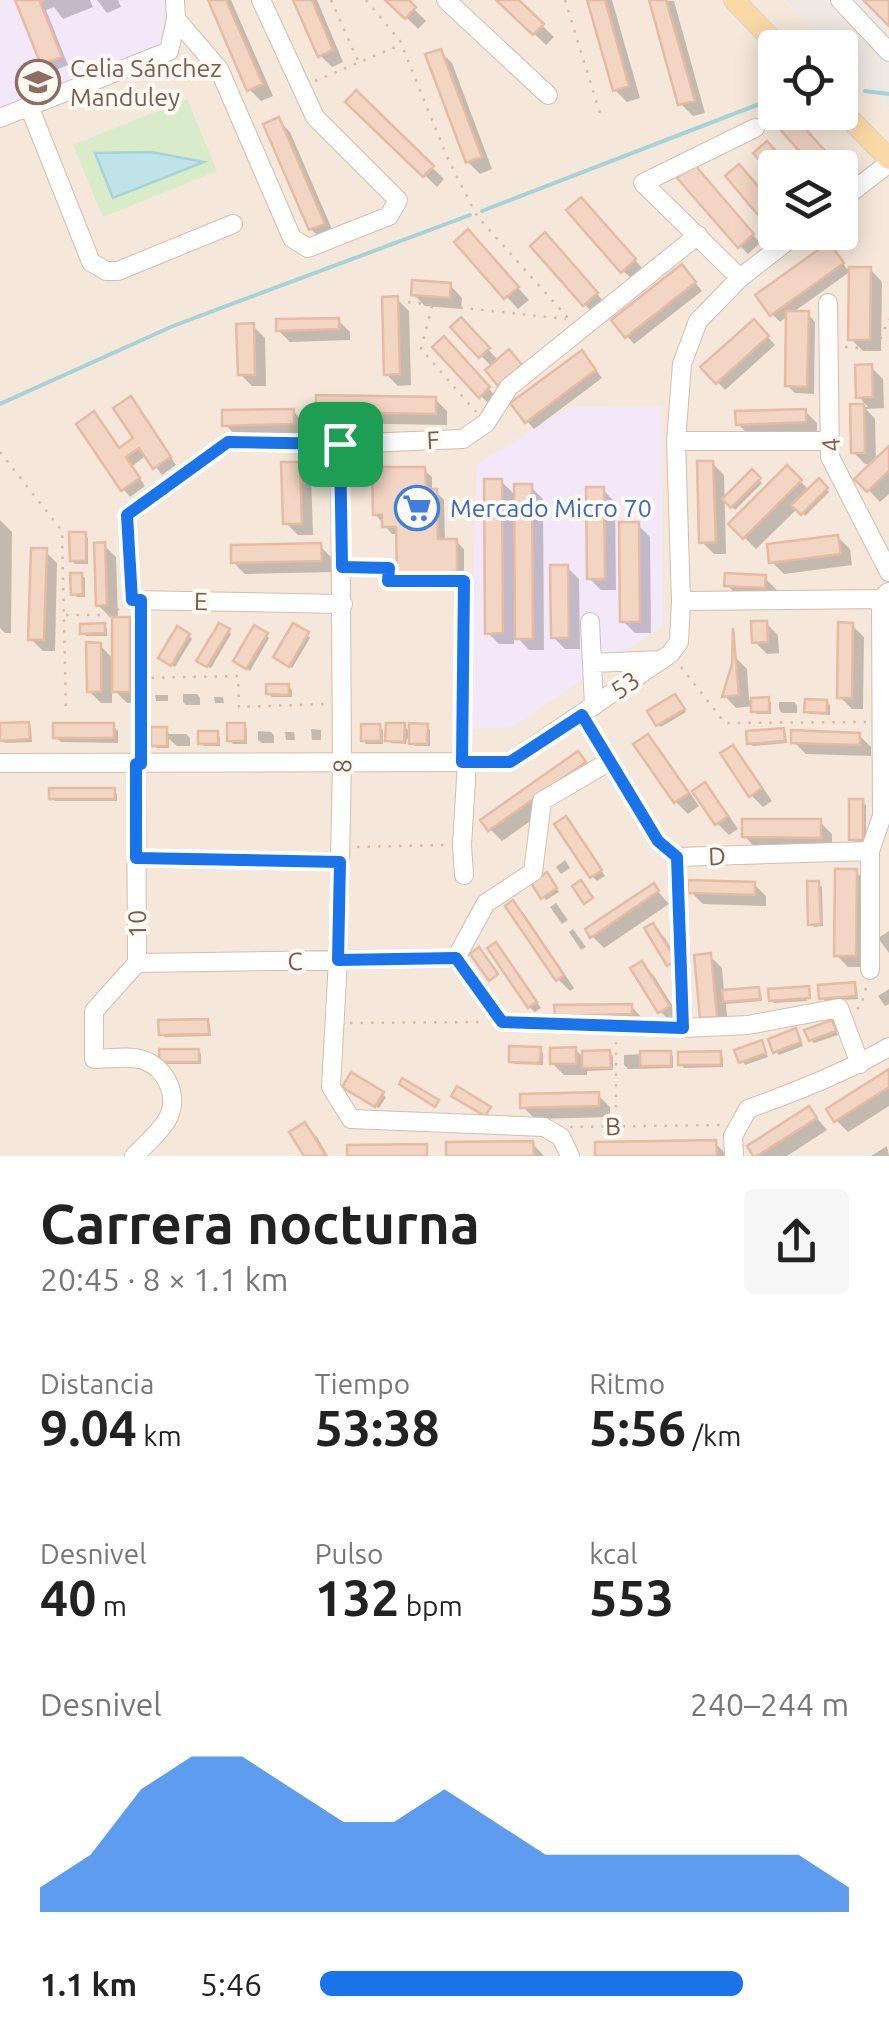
<!DOCTYPE html>
<html lang="es">
<head>
<meta charset="utf-8">
<style>
	body { margin:0; font-family:Ubuntu,sans-serif; background:#f6f6f6; color:#222; height:100vh; display:flex; flex-direction:column; font-size:38px; white-space:nowrap }
	* { box-sizing:border-box; margin:0 }
	p { font-size:32px; color:#767676 }
	.icon { flex:none; width:55px; height:55px; fill:none; stroke:currentColor; stroke-width:2; stroke-linecap:round; stroke-linejoin:round }
	.map { position:relative; height:1156px; overflow:hidden }
	.panel { display:flex; flex-direction:column; background:#fff; flex:1 }
	.panel>* { flex:none }
	.fabs { position:absolute; left:758px; top:30px; display:grid; gap:20px }
	.fabs a { display:grid; place-items:center; width:100px; height:100px; border-radius:10px; background:#fff; box-shadow:0 5px 25px #0003; font-size:50px }
	.pin { position:absolute; display:grid; place-items:center; width:85px; height:85px; color:#fff; margin:-42px; border-radius:20px; box-shadow:0 5px 15px #0006 }
	.round { display:grid; place-items:center; flex:none; width:105px; height:105px; border-radius:10px; background:#f6f6f6 }
	.headline { display:flex; align-items:center; justify-content:space-between; height:170px; padding:0 40px }
	h1 { font-size:55px; font-weight:700; line-height:75px }
	.metrics { display:grid; grid-template-columns:repeat(3,1fr); gap:15px; height:170px; padding:10px 40px }
	.metrics div { display:grid; align-content:center }
	.metrics b { font-size:50px; font-weight:700 }
	.metrics small { font-size:28px; font-weight:400 }
	.metrics p { font-size:28px }
	.chart { height:280px; padding:20px 40px }
	.chart p { display:flex; justify-content:space-between }
	.chart svg { width:100%; height:180px; margin-top:10px; fill:#1a73e8; opacity:.7 }
	ul { padding:0 40px; list-style:none; font-size:32px }
	li { display:grid; grid-template-columns:160px 120px 1fr; align-items:center; height:75px }
	li i { height:25px; border-radius:12px; background:#1a73e8 }
	.map>svg:first-child { display:block }
</style>
</head>
<body>
<div class="map">
<svg width="889" height="1156" viewBox="0 0 889 1156">
	<rect width="100%" height="100%" fill="#fdf6ec"/>
	<path fill="#f5e8da" fill-rule="evenodd" d="M0,0H784L830,47L775,48V112H840V58L889,109V1156H0ZM775,168H840V232H775Z"/>
	<path fill="#efe9e4" d="M784,0H889V109L840,58V48L830,47Z"/>
	<path fill="#f3e8fa" d="M0,0H166L161,43L151,53L0,110Z
		M661,406L663,626L512,727L468,729L477,465L569,407Z"/>
	<path fill="#d8ecc9" d="M187,99L217,171L103,217L73,145Z"/>
	<path fill="#bfe3e8" stroke="#a5d3da" stroke-width="2.5" d="M151,152L204,162L113,198L95,153Z"/>
	<path fill="#0003" d="M17,0H90L93,7L63,19L54,7L46,10L68,65L51,72L43,64Z
		M97,0H118L121,7L107,13Z
		M211,0H231L273,96L261,101L249,89Z
		M296,0H317L343,62L332,67L320,55Z
		M389,0H405L426,21L418,29Z
		M499,0H515L554,37L546,45Z
		M590,0H612L640,98L627,102L615,90Z
		M651,0L674,1L705,113L693,116L681,104Z
		M440,51L452,63L492,169L480,174L468,162Z
		M356,94L444,179L437,187L349,102Z
		M278,120L290,132L335,236L323,241L311,229Z
		M701,175L760,243L748,254L740,246Z
		M728,177L775,208V227L766,221Z
		M588,208L642,268L631,278L623,271Z
		M457,243L480,245L529,300L518,309Z
		M553,243L604,302L592,312L585,305Z
		M836,253L847,269H870L882,282L881,351H863L851,339V271L792,313L808,314L815,322L814,394L795,393L787,385L789,315L780,322L772,314Z
		M689,275L702,291L634,344L627,336Z
		M450,285L462,298L461,309L425,306L413,294Z
		M397,299L409,311L411,385L398,386L386,374Z
		M338,320L350,332V340L290,342L278,330Z
		M461,320L499,361L520,364L532,378L512,396L488,370L492,367L454,327Z
		M754,322L775,345L725,390L704,367Z
		M253,326L265,338L266,386H252L240,374Z
		M455,352L500,401L493,408L481,396Z
		M589,361L602,378L534,429L527,421Z
		M871,367L883,379L884,408L866,409L875,419L876,462L889,449V494L880,502L858,479L874,464H865L853,452V407H868L859,397Z
		M435,399L447,411V425L330,423L318,411Z
		M138,407L176,465L162,475L147,455L132,466L145,486L130,497L123,489L94,414L121,450L136,439Z
		M293,411L305,423V435L237,437L225,424Z
		M805,411L817,423V434L750,436L738,424Z
		M712,463L724,475L726,554H714L702,542Z
		M299,464L311,476L313,535H298L286,523Z
		M787,468L810,491L819,482L829,492L805,516L798,508L756,549L731,524Z
		M424,470L432,477V492H436L444,500L445,541H456L464,549V583H407L399,575V534H392L375,514Z
		M752,473L762,483L735,510L725,499Z
		M501,481L517,497L531,487L543,499L544,650H529L514,634V644H499L487,632Z
		M603,490L615,502L616,590H601L589,578Z
		M0,520L12,532L11,633H5L0,628Z
		M638,525L650,537L651,633H635L623,621Z
		M84,535L88,538V564H75L72,560Z
		M838,537L850,549L852,565L784,574L772,562Z
		M104,545L116,557L118,619H129L141,631V703H127L112,688V703H101L89,691L100,645L114,660V617H110L98,605Z
		M320,546L332,558L333,572L245,574L233,562Z
		M45,551L57,563L55,651H43L31,639Z
		M567,567L579,579L580,649H565L553,637Z
		M81,575L85,578V597H77L73,593Z
		M765,578L777,590V599L739,597L727,585Z
		M766,623L778,635L779,653L767,654L755,642Z
		M104,625L107,629V636H86L83,633Z
		M852,625L864,637L863,709H852L840,697Z
		M228,631L231,634L211,668L203,664Z
		M307,634L310,638L292,668L279,660Z
		M266,635L269,638L250,671L239,664Z
		M189,636L192,639L175,667L165,661Z
		M737,659L747,669L749,700H768L771,703V714H757L754,711V706L736,708L725,696Z
		M288,686L292,690V697H272L268,693Z
		M183,694H197L200,698V705H186L183,702Z
		M155,695H168V701H156Z
		M214,697H223L224,703H215Z
		M678,700L686,712L661,727L658,724Z
		M779,702H794L797,705V713H782L779,709Z
		M826,702L830,705V715L810,714L807,711Z
		M28,724L31,727L32,742L5,743L2,740Z
		M113,726L118,731V743L61,742L55,737Z
		M244,726L247,729V744H233L229,740Z
		M404,726L412,734L427,726L430,730V746H415L407,738L406,744L391,743L388,740Z
		M379,727L383,730V744H366L363,740Z
		M311,729L321,730V740H312Z
		M166,730L169,734H186L190,738V746H177L169,739V748H157L154,745Z
		M783,730L786,734L787,743L753,746L750,743Z
		M258,731L271,732L274,735V743H262L258,740Z
		M285,732H294L295,740H286Z
		M217,734L220,737V746H204L201,743Z
		M859,735L871,747V756L806,754L794,742Z
		M648,737L660,749L699,806L688,814L676,802L637,745Z
		M732,748L744,760L772,801L763,807L751,795Z
		M578,754L596,775L502,841L490,829Z
		M705,786L717,798L738,829L729,835L717,823L696,792Z
		M114,791L117,794V801H55L52,798Z
		M862,802L866,805V842H855L852,839Z
		M820,822L832,834V849L756,848L744,836Z
		M571,825L605,876L597,881L592,876Z
		M565,860L570,868L561,874L556,867Z
		M856,872L868,884L867,967H848L836,955Z
		M550,878L559,892L546,900L543,897Z
		M754,884L766,896V906L703,904L691,892Z
		M818,884L822,887L823,926L814,927L811,924Z
		M653,886L669,904L604,948L592,936Z
		M513,903L525,915L574,988L570,991L558,979Z
		M556,903L568,920L562,924L550,907Z
		M653,926L665,938L686,973L680,976L669,964Z
		M573,929L586,947L581,950L569,932Z
		M889,931V953L878,938Z
		M501,950L541,1008L535,1012L529,1007Z
		M710,956L722,968L724,992L758,989L761,993L762,1001L726,1004L728,1028L714,1029L702,1017Z
		M642,964L654,976L680,1018L672,1023L660,1011Z
		M854,985L857,988L858,999L825,1001L822,998Z
		M806,988L807,1001L774,1003L771,1000Z
		M889,989V1004L885,1006L878,996Z
		M631,1006L643,1019L569,1027L557,1015Z
		M207,1021L210,1025L211,1036L165,1037L161,1034Z
		M832,1023L838,1035L814,1043L811,1040Z
		M796,1031L803,1046L779,1055L775,1051Z
		M761,1043L768,1057L745,1065L738,1052Z
		M575,1049L584,1059L609,1053L613,1056V1070L587,1071V1075H564L552,1063Z
		M540,1050L543,1053V1065L515,1064L512,1061Z
		M198,1051L201,1054V1064H165L162,1061Z
		M670,1053L673,1056V1068L628,1069L624,1065V1055Z
		M720,1054L723,1057V1067L684,1068L681,1064Z
		M889,1072V1106L848,1132L836,1120Z
		M349,1090L382,1094L386,1097L379,1108Z
		M598,1095L610,1107V1117L535,1119L523,1107Z
		M809,1109L827,1130L787,1156H756Z
		M305,1125L317,1137L328,1156H306Z
		M532,1143L544,1156H449Z
		M715,1143L728,1156H598Z
		M887,1146L889,1156H871Z"/>
	<g fill="none" stroke-linecap="round" stroke-linejoin="round">
		<path stroke="#a5d3da" stroke-width="4" d="M865,91L889,94
			M482,211L775,98
			M0,404L173,326L470,215"/>
	</g>
	<path fill="#f3d5c3" stroke="#e6bba3" stroke-width="2.5" d="M15,0H45L40,2L62,57L41,65Z
		M208,0H226L263,84L247,91Z
		M293,0H312L333,50L318,57Z
		M385,0H409L416,7L405,19Z
		M496,0H519L544,24L533,35Z
		M587,0H605L629,86L613,91Z
		M649,0H666L695,101L678,105Z
		M863,0H889V26Z
		M441,49L482,157L466,163L425,54Z
		M356,90L434,166L423,177L345,102Z
		M793,115L836,163L832,168H814L779,128Z
		M279,117L325,224L309,230L263,124Z
		M767,141L791,168H775V178L753,153Z
		M694,164L754,234L738,248L677,178Z
		M739,164L775,206V213L764,222L725,176Z
		M581,197L636,259L621,273L566,210Z
		M468,229L519,287L504,299L454,242Z
		M545,232L598,293L583,306L530,246Z
		M829,242L844,263L770,316L755,295Z
		M682,264L696,282L625,338L611,320Z
		M849,267H871L870,340H848Z
		M412,280L451,283L450,298L411,295Z
		M398,296L400,374L384,375L382,297Z
		M786,311H809L807,387L785,386Z
		M461,317L490,348L479,358L450,327Z
		M339,318V329L276,331V319Z
		M754,319L769,336L716,384L700,367Z
		M254,323L255,375H238L236,324Z
		M444,336L490,387L479,398L432,347Z
		M509,349L522,365L498,386L485,370Z
		M582,350L596,370L525,423L510,403Z
		M872,364L873,397L856,398L855,365Z
		M316,395L436,397V414L316,412Z
		M131,396L171,457L153,469L139,448L126,457L140,478L121,491L76,424L94,411L119,448L133,438L113,408Z
		M850,404H864L865,453H851Z
		M294,409V424L222,426V410Z
		M806,409V422L736,425L735,411Z
		M889,446V471L867,492L854,479Z
		M697,461H713L716,542L699,543Z
		M281,462H300L302,524H283Z
		M787,465L802,480L743,539L728,524Z
		M372,467H425L426,489H437L438,539H457V576H397L396,527H382V515H373Z
		M752,469L761,478L731,508L722,499Z
		M819,478L828,488L801,515L791,505Z
		M484,479H502L503,633L485,634Z
		M514,484H532L533,639H515Z
		M586,487H604L605,579H587Z
		M619,522H639L640,622H620Z
		M69,532H86V561H70Z
		M838,535L841,554L769,563L767,544Z
		M105,542L107,605L96,606L94,543Z
		M321,543L322,561L231,563V545Z
		M31,548H47L44,640H28Z
		M550,565H568L569,638H551Z
		M70,573H82L83,594L71,595Z
		M725,573L766,575L765,588L724,586Z
		M112,617H130V692H112Z
		M751,621H767L768,642L752,643Z
		M838,622L853,623L852,698H837Z
		M105,623V633L80,634V624Z
		M219,623L230,629L207,667L196,661Z
		M293,623L309,632L289,667L273,657Z
		M254,625L268,633L246,669L233,661Z
		M177,626L190,634L171,666L158,658Z
		M733,628L739,695L722,697L732,664Z
		M86,642L101,643V692H87Z
		M266,684H289V695L266,694Z
		M675,694L685,709L656,726L647,711Z
		M769,697V712H751V698Z
		M805,699L827,700V713L804,712Z
		M29,722L30,739L0,741V723Z
		M53,723H114V738H53Z
		M227,723H245V741H227Z
		M386,723H405L404,742L385,741Z
		M409,723L428,724L427,744H409Z
		M361,724H380L381,741H361Z
		M151,727H167V746H151Z
		M784,728L785,741L747,744L746,731Z
		M791,730L860,733V745L791,743Z
		M198,731H218V744H198Z
		M648,734L689,793L674,803L633,744Z
		M733,745L762,788L749,797L720,753Z
		M578,751L586,762L488,831L480,820Z
		M705,782L728,816L715,825L692,791Z
		M49,788H115V799H49Z
		M849,799H863V840H849Z
		M566,816L602,870L590,878L554,824Z
		M742,819H821V838L742,837Z
		M835,869H857L856,956H834Z
		M547,872L557,888L541,899L531,883Z
		M581,880L593,898L584,904L572,886Z
		M688,880L755,882V895L688,893Z
		M807,881H819L821,924L808,925Z
		M654,883L659,891L590,938L585,929Z
		M513,900L564,975L556,981L505,906Z
		M653,923L676,960L667,966L644,928Z
		M496,942L537,1002L528,1008L487,948Z
		M479,947L498,974L489,981L470,954Z
		M711,953L717,1017L700,1018L694,955Z
		M642,961L670,1006L658,1013L630,968Z
		M855,982L856,996L819,999L818,985Z
		M809,986L810,998L769,1001L768,989Z
		M759,987L760,999L723,1002L722,990Z
		M632,1004V1014L555,1016L554,1005Z
		M208,1019L209,1034L159,1035L158,1020Z
		M832,1020L836,1031L809,1041L804,1030Z
		M796,1028L801,1042L773,1053L768,1039Z
		M762,1040L766,1053L739,1063L734,1050Z
		M509,1046L541,1047L540,1063L509,1062Z
		M576,1047V1064H550V1048Z
		M159,1049H199V1062H159Z
		M610,1050L611,1068H582V1051Z
		M640,1051H671V1066H640Z
		M721,1051V1065H678V1052Z
		M889,1069V1087L834,1122L826,1109Z
		M351,1072L384,1092L375,1107L342,1087Z
		M402,1078L439,1100L435,1107L399,1084Z
		M457,1086L491,1107L485,1116L451,1096Z
		M599,1092V1106L520,1108V1094Z
		M809,1106L817,1118L757,1156H753L747,1146Z
		M305,1122L326,1156H304L289,1132Z
		M716,1140L717,1156H595V1142Z
		M533,1141L534,1156H446V1142Z
		M427,1144V1156H347V1145Z"/>
	<g fill="none" stroke-linecap="round" stroke-linejoin="round">
		<defs>
			<path id="minor" d="M446,0L548,95
				M840,0L889,52
				M176,19L219,69L292,238L308,248L389,216L398,200L315,117L261,0
				M29,106L91,262L106,271H118L233,224
				M0,118L169,51L176,19L175,0
				M840,201L889,163
				M740,278L643,183L755,128
				M828,303L830,457L889,572
				M676,441H829
				M340,444L342,762L338,960L331,1087L351,1119L544,1127L561,1137L570,1156
				M681,601L881,599L888,592
				M343,604L132,600L127,515L228,442L340,444L463,439L486,423L509,387L698,235
				M590,622L594,706
				M592,663L662,660
				M582,715L658,841L677,857L870,851
				M0,763L510,762L670,654L679,642L681,601L676,441L682,364L698,321L740,278L799,232
				M136,764L137,963
				M677,857L683,1028
				M136,858L340,862
				M464,875L462,845L467,762
				M456,958L502,1022L683,1028L748,1025L839,1008L860,1064
				M456,958L486,903L533,872L542,801L610,761
				M137,963L456,958
				M870,970V851L882,816L881,599
				M134,1156C145,1145 159,1133 167,1120C180,1098 167,1068 143,1060C129,1055 109,1059 94,1059V1011L137,963
				M734,1156L733,1136L748,1109C797,1091 844,1073 889,1047"/>
			<path id="major" d="M734,0L780,48
				M840,109L889,159"/>
		</defs>
		<use href="#minor" stroke="#d1beb0" stroke-width="20"/>
		<use href="#major" stroke="#dad1cd" stroke-width="22"/>
		<path stroke="#d9b8a5" stroke-width="2.5" stroke-dasharray="2.5 8" stroke-linecap="butt" d="M331,0L359,63
			M366,0L400,41L448,159L477,216L568,318
			M565,0L602,120
			M315,81L400,45
			M408,302L566,319
			M432,306L421,349L476,412
			M845,347L876,349L889,319
			M0,452L62,531L66,711
			M359,567L389,568L388,581H464L462,748
			M66,615H110L120,608
			M681,667L725,723L866,722
			M141,678L238,676L239,707L326,704
			M141,749V617
			M357,847L444,845
			M857,1009L861,1006L867,984
			M350,1023L482,1022
			M616,1042V1124
			M570,1127L722,1125"/>
		<use href="#minor" stroke="#fff" stroke-width="18"/>
		<use href="#major" stroke="#fbd9a5" stroke-width="20"/>
	</g>
	<g fill="none" stroke-linecap="round" stroke-linejoin="round">
		<defs>
			<path id="route" d="M228,442L340,444L342,567L389,568L388,581H464L462,762H510L582,715L658,841L677,857L683,1028L502,1022L456,958L338,960L340,862L136,858V764H141V600H132L127,515Z"/>
		</defs>
		<use href="#route" stroke="#fff" stroke-width="20"/>
		<use href="#route" stroke="#1a73e8" stroke-width="12"/>
	</g>
	<defs>
		<symbol id="school-ring" viewBox="-11 -11 22 22"><circle r="9.5" fill="#fffaf3" stroke="#8d6e63" stroke-width="1.5"/><path d="M0-5L7-2L0 1L-7-2ZM-4 1L0 2.5L4 1V4Q0 6-4 4Z" fill="#8d6e63"/></symbol>
		<symbol id="supermarket-ring" viewBox="-11 -11 22 22"><circle r="9.5" fill="#fffaf3" stroke="#3f7fe0" stroke-width="1.5"/><path d="M-6-5.5h2.5l.6 2H6L4.5 2H-2.5L-4.4-4H-6ZM-1.5 3.2a1.3 1.3 0 1 0 .1 0ZM3 3.2a1.3 1.3 0 1 0 .1 0Z" fill="#3f7fe0"/></symbol>
	</defs>
	<g fill-rule="evenodd">
		<use href="#school-ring" x="13" y="57" width="50" height="50"/>
		<use href="#supermarket-ring" x="392" y="483" width="50" height="50"/>
	</g>
	<g text-anchor="middle" stroke-width="8" stroke-linejoin="round" paint-order="stroke">
		<g font-size="25" fill="#785e54" stroke="#fffaf3" text-anchor="start">
			<text x="70" y="77">Celia Sánchez<tspan x="70" dy="29">Manduley</tspan></text>
		</g>
		<g font-size="25" fill="#7a5c4d" stroke="#fffaf3">
			<text transform="translate(433 440) rotate(-3)" y="9">F</text>
			<text transform="translate(831 445) rotate(-95)" y="9">4</text>
			<text transform="translate(201 601) rotate(1)" y="9">E</text>
			<text transform="translate(625 685) rotate(-35)" y="9">53</text>
			<text transform="translate(342 766) rotate(-89)" y="9">8</text>
			<text transform="translate(717 856) rotate(-2)" y="9">D</text>
			<text transform="translate(137 924) rotate(-91)" y="9">10</text>
			<text transform="translate(295 961) rotate(-1)" y="9">C</text>
			<text transform="translate(613 1126) rotate(-1)" y="9">B</text>
		</g>
		<g font-size="25" fill="#366cbe" stroke="#fffaf3" text-anchor="start">
			<text x="450" y="517">Mercado Micro 70</text>
		</g>
	</g>
</svg>
<div class="fabs">
<a><svg class="icon" aria-label="locate" viewBox="0 0 24 24"><circle cx="12" cy="12" r="6"/><path d="M12 2v4M12 18v4M2 12h4M18 12h4"/></svg></a>
<a><svg class="icon" aria-label="layers" viewBox="0 0 24 24"><path d="M12 4l9 5-9 5-9-5zM3 14l9 5 9-5"/></svg></a>
</div>
<div class="pin" style="left:340px;top:444px;background:#1e9e55"><svg class="icon" aria-label="arrive" viewBox="0 0 24 24"><path d="M6 21V4h12l-3 4 3 4H6"/></svg></div>
</div>
<section class="panel">
<div class="headline"><div><h1>Carrera nocturna</h1><p>20:45 · 8 × 1.1 km</p></div><a class="round"><svg class="icon" aria-label="share" viewBox="0 0 24 24"><path d="M12 15V3M7 8l5-5 5 5M5 13v7h14v-7"/></svg></a></div>
<div class="metrics">
<div><p>Distancia</p><b>9.04<small> km</small></b></div>
<div><p>Tiempo</p><b>53:38</b></div>
<div><p>Ritmo</p><b>5:56<small> /km</small></b></div>
</div>
<div class="metrics">
<div><p>Desnivel</p><b>40<small> m</small></b></div>
<div><p>Pulso</p><b>132<small> bpm</small></b></div>
<div><p>kcal</p><b>553</b></div>
</div>
<div class="chart"><p><span>Desnivel</span>240–244 m</p>
<svg viewBox="0 0 160 44" preserveAspectRatio="none"><path d="M0 44V38L10 30L20 14L30 6L40 6L50 14L60 22L70 22L80 14L90 22L100 30L110 30L120 30L130 30L140 30L150 30L160 38V44z"/></svg>
</div>
<ul>
<li><b>1.1 km</b>5:46<i style="width:80%"></i></li>
</ul>
</section>
</body>
</html>
